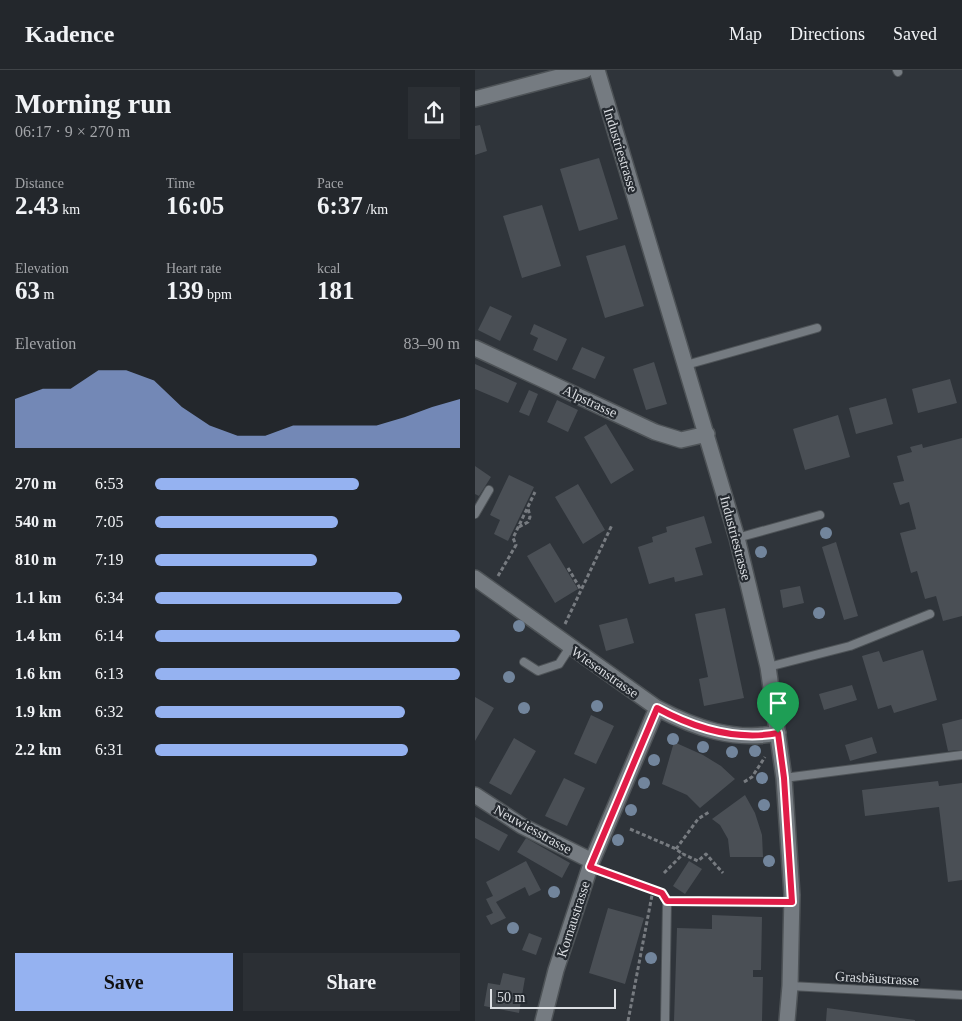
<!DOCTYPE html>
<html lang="en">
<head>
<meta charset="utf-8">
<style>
	body { margin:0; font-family:"Times New Roman",serif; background:#2b2f34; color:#f1f3f6; height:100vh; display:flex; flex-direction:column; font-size:19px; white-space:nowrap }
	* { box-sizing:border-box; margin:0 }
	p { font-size:16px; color:#a3a5a9 }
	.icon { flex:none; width:28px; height:28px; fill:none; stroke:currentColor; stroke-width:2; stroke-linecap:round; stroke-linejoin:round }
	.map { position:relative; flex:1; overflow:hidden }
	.drawer { display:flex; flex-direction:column; background:#23272c; width:475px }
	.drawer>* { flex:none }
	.scale { position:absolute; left:15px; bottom:12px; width:126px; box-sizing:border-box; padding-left:5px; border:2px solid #dcdfe3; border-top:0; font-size:14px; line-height:18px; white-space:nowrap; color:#dcdfe3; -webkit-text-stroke:4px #252a30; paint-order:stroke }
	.pin { position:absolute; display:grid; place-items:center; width:42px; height:42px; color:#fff; margin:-51px -21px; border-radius:50% 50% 50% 0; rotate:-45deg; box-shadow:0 0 5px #0007 }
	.pin .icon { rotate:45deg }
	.round { display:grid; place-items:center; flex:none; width:52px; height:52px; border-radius:0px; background:#2b2f34 }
	.overview { display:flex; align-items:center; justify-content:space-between; height:85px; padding:0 15px }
	h1 { font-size:28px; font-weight:800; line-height:38px }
	.stats { display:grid; grid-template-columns:repeat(3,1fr); gap:8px; height:85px; padding:5px 15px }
	.stats div { display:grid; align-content:center }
	.stats b { font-size:25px; font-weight:800 }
	.stats small { font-size:14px; font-weight:400 }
	.stats p { font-size:14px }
	.chart { height:140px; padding:10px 15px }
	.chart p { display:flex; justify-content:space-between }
	.chart svg { width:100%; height:90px; margin-top:5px; fill:#95b2f1; opacity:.7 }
	.cta { display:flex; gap:10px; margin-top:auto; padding:10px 15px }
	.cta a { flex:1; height:58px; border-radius:0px; background:#95b2f1; color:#111; font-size:20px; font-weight:800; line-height:58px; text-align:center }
	.cta a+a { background:#2b2f34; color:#f1f3f6 }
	ul { padding:0 15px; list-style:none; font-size:16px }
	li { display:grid; grid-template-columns:80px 60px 1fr; align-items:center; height:38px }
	li i { height:12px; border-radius:6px; background:#95b2f1 }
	header { display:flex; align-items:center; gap:30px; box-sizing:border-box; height:70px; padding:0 25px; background:#23272c; border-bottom:1px solid #404448 }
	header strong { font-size:24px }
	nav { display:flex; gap:28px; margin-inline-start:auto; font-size:18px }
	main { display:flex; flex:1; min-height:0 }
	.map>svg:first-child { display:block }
</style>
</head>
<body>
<header>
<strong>Kadence</strong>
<nav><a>Map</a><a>Directions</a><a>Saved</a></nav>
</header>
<main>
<section class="drawer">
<div class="overview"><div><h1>Morning run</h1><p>06:17 · 9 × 270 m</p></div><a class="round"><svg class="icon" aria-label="share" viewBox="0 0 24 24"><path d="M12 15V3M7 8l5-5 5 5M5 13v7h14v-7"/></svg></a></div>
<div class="stats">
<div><p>Distance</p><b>2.43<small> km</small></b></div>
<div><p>Time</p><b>16:05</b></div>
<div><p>Pace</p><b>6:37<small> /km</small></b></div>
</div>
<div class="stats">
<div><p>Elevation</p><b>63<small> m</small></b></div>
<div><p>Heart rate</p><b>139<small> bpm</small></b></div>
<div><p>kcal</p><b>181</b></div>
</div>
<div class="chart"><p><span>Elevation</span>83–90 m</p>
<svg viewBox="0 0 160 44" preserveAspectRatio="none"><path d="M0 44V20L10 15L20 15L30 6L40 6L50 11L60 24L70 33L80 38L90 38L100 33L110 33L120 33L130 33L140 29L150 24L160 20V44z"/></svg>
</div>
<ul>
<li><b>270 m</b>6:53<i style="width:67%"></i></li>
<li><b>540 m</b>7:05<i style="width:60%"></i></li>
<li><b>810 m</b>7:19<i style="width:53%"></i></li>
<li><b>1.1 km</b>6:34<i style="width:81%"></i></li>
<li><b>1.4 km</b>6:14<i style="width:100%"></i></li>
<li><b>1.6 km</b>6:13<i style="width:100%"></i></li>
<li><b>1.9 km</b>6:32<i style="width:82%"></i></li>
<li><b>2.2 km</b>6:31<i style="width:83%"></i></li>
</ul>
<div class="cta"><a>Save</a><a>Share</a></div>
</section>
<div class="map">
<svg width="487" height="951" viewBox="0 0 487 951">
	<rect width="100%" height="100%" fill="#2f343a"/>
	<path fill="#4a4f55" d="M5,55L12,81L0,85V56Z
		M124,88L143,149L104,161L85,99Z
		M67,135L86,196L47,208L28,146Z
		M150,175L169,236L130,248L111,186Z
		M15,236L37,246L25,271L3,260Z
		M59,254L92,269L82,291L58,280L63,268L55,264Z
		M107,277L130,287L120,309L97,299Z
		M179,292L192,334L171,340L158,299Z
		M0,294L42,313L33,333L0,319Z
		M475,309L482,333L443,343L437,319Z
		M54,320L63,324L54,346L44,342Z
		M411,328L418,354L381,364L374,338Z
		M82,330L103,340L93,362L72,352Z
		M363,345L375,387L330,400L318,359Z
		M131,354L159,400L136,414L109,367Z
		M487,368V546L468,551L461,526L450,529L442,501L436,503L425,463L441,459L434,432L425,435L418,413L429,411L422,386L437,382L435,377L447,374L448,378Z
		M0,396L16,407L4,426L0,424Z
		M34,405L59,417L33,471L19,464L25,450L15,445Z
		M103,414L130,460L108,474L80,427Z
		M229,446L237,473L220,478L228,505L200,512L199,507L174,514L163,477L178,472L177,467L192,462L191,457Z
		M361,472L383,546L369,550L347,477Z
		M75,473L103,519L80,533L52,486Z
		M325,516L329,533L308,538L305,520Z
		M250,538L269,628L229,636L224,609L233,607L220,544Z
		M152,548L159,573L131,581L124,555Z
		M448,580L462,630L419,643L416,635L403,639L387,586L404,581L408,592Z
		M377,615L382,630L349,640L344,624Z
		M0,627L19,638L0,671Z
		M116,645L139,656L121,694L99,684Z
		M487,649V680L473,681L467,654Z
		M397,667L402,683L375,691L370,675Z
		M39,668L61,681L36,725L14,713Z
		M199,672L228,685L246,696L260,709L225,738L212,725L187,714Z
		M89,708L110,718L92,756L70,746Z
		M463,711L464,716L487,713V810L473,812L464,737L390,746L387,720Z
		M270,725L280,743L287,765L288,787H255L253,769L245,755L237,749Z
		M0,747L33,765L24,781L0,768Z
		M51,768L95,793L87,808L42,782Z
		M51,791L66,820L54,826L50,817L21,832L31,848L16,855L11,846L18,843L11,829L18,826L11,812Z
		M214,791L227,799L210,824L198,816Z
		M133,838L169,848L150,914L114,903Z
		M237,845L287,847L286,900H278V907H288L287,951H199L202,858L237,859Z
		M54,863L67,868L61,885L47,880Z
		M28,903L50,908L44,943L9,936L13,913L25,915Z
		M352,938L440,950V951H351Z"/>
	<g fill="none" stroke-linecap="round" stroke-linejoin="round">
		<defs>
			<path id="lane" d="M422,0L423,2
				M211,295L342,258
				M0,444L14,420
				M262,468L345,445
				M49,592L63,601L84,594L95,577
				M293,597L375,576L455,544
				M309,708L487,685
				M315,916L487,925
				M190,951L192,831L317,833"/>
			<path id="street" d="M122,0L262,468L293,597L309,708L317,825L315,916L312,951
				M0,29L110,0
				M0,278L180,362L206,370L232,364
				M0,508L182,638C220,658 260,672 303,663
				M0,725L47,756L117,791
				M68,951L81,900L117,791L182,638"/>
		</defs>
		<use href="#lane" stroke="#4e5357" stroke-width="10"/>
		<use href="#street" stroke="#4e5357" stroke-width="18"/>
		<path stroke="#777b80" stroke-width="3" stroke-dasharray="4 2.5" stroke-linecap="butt" d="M44,457L53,452L55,447L53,438
			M93,498L106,520
			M23,506L41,475L38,468L60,422
			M90,554L137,455
			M269,712L277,707L290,687
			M155,759L199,778L208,784
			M201,779L223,749L234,742
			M127,803L185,822
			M189,803L208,784L223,791L231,784L248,803
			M153,951L178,820"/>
		<use href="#lane" stroke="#757b81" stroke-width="8"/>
		<use href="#street" stroke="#757b81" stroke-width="15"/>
	</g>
	<g fill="#72859c">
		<circle cx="351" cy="463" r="6"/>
		<circle cx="286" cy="482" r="6"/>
		<circle cx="344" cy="543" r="6"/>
		<circle cx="44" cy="556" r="6"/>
		<circle cx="34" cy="607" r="6"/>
		<circle cx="122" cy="636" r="6"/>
		<circle cx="49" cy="638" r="6"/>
		<circle cx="198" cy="669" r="6"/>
		<circle cx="228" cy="677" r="6"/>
		<circle cx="280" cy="681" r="6"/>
		<circle cx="257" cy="682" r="6"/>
		<circle cx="179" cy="690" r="6"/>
		<circle cx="287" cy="708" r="6"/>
		<circle cx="169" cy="713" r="6"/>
		<circle cx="289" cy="735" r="6"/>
		<circle cx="156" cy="740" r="6"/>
		<circle cx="143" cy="770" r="6"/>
		<circle cx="294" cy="791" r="6"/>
		<circle cx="79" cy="822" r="6"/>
		<circle cx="38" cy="858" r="6"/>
		<circle cx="176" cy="888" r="6"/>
	</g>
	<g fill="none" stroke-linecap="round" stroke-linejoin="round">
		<defs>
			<path id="route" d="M182,638C219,658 261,671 303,663L309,708L317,832L192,831L187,823L115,797Z"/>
		</defs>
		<use href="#route" stroke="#fff" stroke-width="10"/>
		<use href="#route" stroke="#e11d48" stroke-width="6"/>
	</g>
	<g text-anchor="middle" stroke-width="4.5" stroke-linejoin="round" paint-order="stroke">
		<g font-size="14" fill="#dcdfe3" stroke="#252a30">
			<text transform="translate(146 80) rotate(73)" y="5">Industriestrasse</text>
			<text transform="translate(115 331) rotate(25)" y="5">Alpstrasse</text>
			<text transform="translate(261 468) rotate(75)" y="5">Industriestrasse</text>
			<text transform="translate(130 602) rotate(35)" y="5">Wiesenstrasse</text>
			<text transform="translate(58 759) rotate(29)" y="5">Neuwiesstrasse</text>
			<text transform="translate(98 849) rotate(-72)" y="5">Kornaustrasse</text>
			<text transform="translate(402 908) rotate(3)" y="5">Grasbäustrasse</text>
		</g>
	</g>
</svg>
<div class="scale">50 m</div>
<div class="pin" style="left:303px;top:663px;background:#1e9e55"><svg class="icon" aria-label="arrive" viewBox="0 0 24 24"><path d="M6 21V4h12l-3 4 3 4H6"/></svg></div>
</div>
</main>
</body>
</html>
